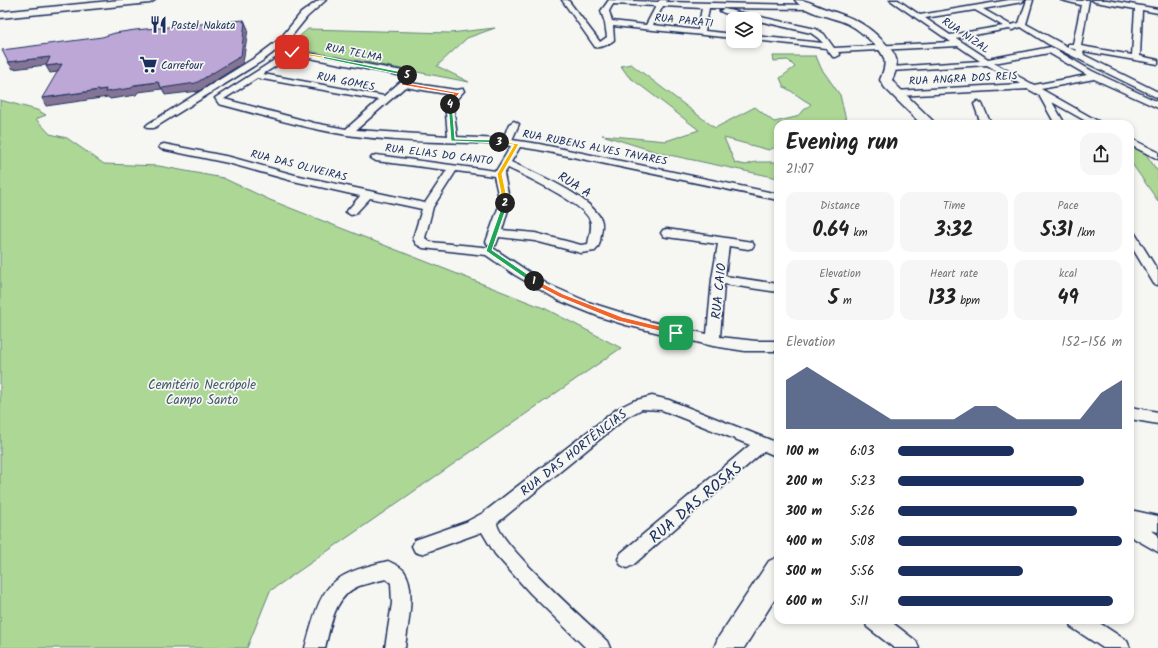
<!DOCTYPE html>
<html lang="en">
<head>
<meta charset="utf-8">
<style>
	body { margin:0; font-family:Kalam,sans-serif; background:#f6f6f6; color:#222; height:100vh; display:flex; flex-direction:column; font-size:15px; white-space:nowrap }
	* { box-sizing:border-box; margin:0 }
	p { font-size:13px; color:#767676 }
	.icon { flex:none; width:22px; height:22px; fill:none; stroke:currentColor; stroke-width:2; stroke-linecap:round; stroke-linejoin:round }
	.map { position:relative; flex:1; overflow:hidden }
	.panel { position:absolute; left:774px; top:120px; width:360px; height:504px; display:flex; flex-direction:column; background:#fff; border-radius:12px; box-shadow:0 2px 6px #0003 }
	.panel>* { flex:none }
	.controls { position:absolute; left:726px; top:12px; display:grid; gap:8px }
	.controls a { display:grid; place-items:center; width:36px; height:36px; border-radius:8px; background:#fff; box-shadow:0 2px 6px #0003; font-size:20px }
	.pin { position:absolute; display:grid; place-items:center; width:34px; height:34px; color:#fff; margin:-17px; border-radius:8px; box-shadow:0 2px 6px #0006 }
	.km { position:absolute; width:20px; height:20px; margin:-10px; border-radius:50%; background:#222; color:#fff; font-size:11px; line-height:20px; text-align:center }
	.round { display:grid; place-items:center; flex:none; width:42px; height:42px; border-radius:12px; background:#f6f6f6 }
	.head { display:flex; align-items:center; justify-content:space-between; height:68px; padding:0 12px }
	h1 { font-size:22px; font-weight:800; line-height:30px }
	.figures { display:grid; grid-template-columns:repeat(3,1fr); gap:6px; height:68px; padding:4px 12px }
	.figures div { display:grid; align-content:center; border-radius:10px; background:#f6f6f6; text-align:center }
	.figures b { font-size:20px; font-weight:800 }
	.figures small { font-size:11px; font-weight:400 }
	.figures p { font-size:11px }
	.chart { height:112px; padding:8px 12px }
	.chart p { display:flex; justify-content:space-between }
	.chart svg { width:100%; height:72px; margin-top:4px; fill:#1b2f5e; opacity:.7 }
	ul { padding:0 12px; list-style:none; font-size:13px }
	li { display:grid; grid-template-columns:64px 48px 1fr; align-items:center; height:30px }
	li i { height:10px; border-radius:5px; background:#1b2f5e }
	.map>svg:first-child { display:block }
</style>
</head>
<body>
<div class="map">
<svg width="1158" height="648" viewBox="0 0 1158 648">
	<rect width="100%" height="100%" fill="#f6f6f2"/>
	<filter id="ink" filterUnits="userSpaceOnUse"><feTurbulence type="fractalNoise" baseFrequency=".025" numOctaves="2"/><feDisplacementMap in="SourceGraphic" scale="8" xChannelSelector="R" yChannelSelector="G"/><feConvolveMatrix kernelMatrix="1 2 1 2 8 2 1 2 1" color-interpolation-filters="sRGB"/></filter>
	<g filter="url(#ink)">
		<path fill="#add795" stroke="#64837a" d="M495,28L467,38L437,66L469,82L287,47L308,29L450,33Z
			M773,56H816L821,68L840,95L847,124H778V146L769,150L724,138L735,163L746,165L755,162H778V178L660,153L602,135L666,141L699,130L628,76L621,66L631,64L715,128L755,107L774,122L796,117L811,104C801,99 794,92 784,87L780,78L795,67L788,60L774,61Z
			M0,100L37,110L46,115L36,119L50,134L67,138L104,164L159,166L223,178L270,200L546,309L621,348L270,591L247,648H0Z
			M1130,145L1146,154L1158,172V201L1130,161Z"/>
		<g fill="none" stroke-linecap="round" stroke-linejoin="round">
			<defs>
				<path id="street" d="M319,0H326L307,17L286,43L262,61L154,128H148L146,126L148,124L256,57L280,39L301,13Z
					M562,0H568L600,42L607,37L605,23L601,11L609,0L658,2L660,0H667L666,2L809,5L812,7L809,9L709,8L705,31L733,34V38L613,26L614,40C609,44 602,48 595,47ZM613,4L656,6L646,25L612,21L609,11ZM663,6L702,8L698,30L653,25Z
					M890,0H898L920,15L1009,0H1025L1022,2L983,9L1011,25L1019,23L1027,0H1033L1026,24L1068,47V44H1073L1081,5L1061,0L1082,1L1083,0H1089L1081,46L1132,55L1135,9L1095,2L1092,0H1107L1158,9V13L1142,10L1140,56L1158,60V64L1083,51L1084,55L1158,92V98L1048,44L1021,27L1012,30L1009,29L956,38L988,59L1051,47L1092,71L1158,102V108L1094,79L1041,89L1103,124H1091L1052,102L1065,124H1055L1039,95L1028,89L898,96L894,93L895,91L1020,84L987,65L891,71L887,69L891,67L980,61L958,46L838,52L840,55L836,57H833L826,48L755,40V36L823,43L818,38L811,33L724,13L720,11L724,9L816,29L824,34L834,48L951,42ZM975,10L1003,26L950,35L925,18ZM1069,48L1075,49L1076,51ZM1049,53L1087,75L1034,85L994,63Z
					M290,50L408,72L414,76L410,83L456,90L463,89L464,91L453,103L457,137L503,139L509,124L514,121L519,124L512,140L539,144L778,194V200L539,150L520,147L511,162C535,173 590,196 601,219C603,224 602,229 601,234C600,241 600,246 595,251L581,253L535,241L499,237L496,245H488L486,242L500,203L494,176L456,171L433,207L425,238L430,242L493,248L547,284L588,302L648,321L707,334L712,279L718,244L667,237L663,236L661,233L663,230L667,229L752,242L754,245L752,248L748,249L729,246L725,276L778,284V292L724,284L720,337L756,341H778V351H745L713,346L626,325L600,317L558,300L515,275L486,255L423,248L416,244L413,238L422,209L370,198L355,214L351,215L346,212L360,196L289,180L228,163L161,149L159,147L161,145L164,144L230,157L295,175L425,203L447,170L376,161L371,158L373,156L376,155L496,171L511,146L496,144C447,142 396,142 347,135C303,128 261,115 219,104L215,98ZM294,55L403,76L406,77L384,96L263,74ZM257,78L379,100L346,129L314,123L224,99ZM405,87L452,95L445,103L448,136L356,130ZM508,168C525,176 583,203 590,220C593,227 589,237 588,244L581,245L535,233L502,230L510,203L504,174Z
					M978,101L982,104L991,124H981L974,104Z
					M1130,138L1158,152V159L1130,145Z
					M1130,231L1134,232L1158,271V285L1154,284L1130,244Z
					M652,396L669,400L778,443V457L764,451L633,565L627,568L621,565L618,559L621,553L750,445L662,410L642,409L627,417L497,523C498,543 588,623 607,641L610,648H586L530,593L495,554L482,532L421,554L415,552L412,546L415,540L466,522L483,513L617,409L633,401Z
					M1130,407L1158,412V424L1130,419Z
					M1130,510L1158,516V532L1151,530L1158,535V552L1130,536Z
					M388,561C394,564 400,566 404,571C417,589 407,627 405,648H385L392,603L391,583L386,579C378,581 368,583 359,586C334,596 331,625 325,648H305C322,587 324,576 388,561Z
					M865,620H889L916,641L919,648H894L867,627Z
					M1069,620H1095L1127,641L1130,648H1103L1071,627Z"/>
				<path id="secondary" d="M120,0H155L150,3L0,18V12Z
					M795,0C810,0 813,5 826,9C853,18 864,22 884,42C889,47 895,53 896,59C898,66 895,74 892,80L894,83L936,124H921L885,88L880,80C887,63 887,58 874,44C866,36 858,29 848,24C832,16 807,15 795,0Z
					M778,557V594L744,648H714L718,638L769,561Z"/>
			</defs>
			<use href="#street" stroke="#1b2f5e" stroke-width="3"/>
			<use href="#secondary" stroke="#1b2f5e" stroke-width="3"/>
			<use href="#street" fill="#f6f6f2" fill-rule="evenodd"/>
			<use href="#secondary" fill="#f6f6f2" fill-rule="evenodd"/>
		</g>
		<path fill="#847596" stroke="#1b2f5e" d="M244,20L248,29L243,63L199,91L165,95L162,88L243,22Z
			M50,57L54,64L13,69L8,62Z
			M62,64L66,71L50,73L46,66Z
			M158,82L162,89L138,92L136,95L110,99L108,97L46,106L42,98Z"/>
		<path fill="#bca7d6" stroke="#1b2f5e" d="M244,20L243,22H245L241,56L196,83L162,88L158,82L134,85L132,88L105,92L106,89L42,98L62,64L46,66L50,57L8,62L2,50L102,37L115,33L135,30Z"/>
	</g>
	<path fill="#f0652b" stroke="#fff" d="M534,279L563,294L622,317L676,330L679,333L676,335L618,321L559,297L532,283V280Z"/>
	<path fill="#22a559" stroke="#fff" d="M505,201L508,203L492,250L536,280V283H532L486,251L503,203Z"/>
	<path fill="#f5b400" stroke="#fff" d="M497,141L519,144L502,174L508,203L505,205L503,203L497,174L514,145L499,143Z"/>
	<path fill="#22a559" stroke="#fff" d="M448,103L452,104L455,139L499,140L500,143L451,141Z"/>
	<path fill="#f0652b" stroke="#fff" d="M407,73L412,78L406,83L460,93L453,100L451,105H448L449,100L454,94L401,85L407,78L405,75Z"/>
	<path fill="#22a559" stroke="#fff" d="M322,56L407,73L409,75L407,76L321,58Z"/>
	<path fill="#f5b400" stroke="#fff" d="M291,51L322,56L324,57L322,58L292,53Z"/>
	<defs>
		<symbol id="restaurant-bare" viewBox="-9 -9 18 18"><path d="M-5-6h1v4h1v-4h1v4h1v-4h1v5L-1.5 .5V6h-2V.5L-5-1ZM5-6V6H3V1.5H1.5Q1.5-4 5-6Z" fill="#1b2f5e" stroke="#f6f6f2" stroke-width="2.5" paint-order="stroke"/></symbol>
		<symbol id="supermarket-bare" viewBox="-9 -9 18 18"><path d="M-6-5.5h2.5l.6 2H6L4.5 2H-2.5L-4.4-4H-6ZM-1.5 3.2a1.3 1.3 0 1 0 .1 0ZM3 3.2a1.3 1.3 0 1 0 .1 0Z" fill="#1b2f5e" stroke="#f6f6f2" stroke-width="2.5" paint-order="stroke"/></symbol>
	</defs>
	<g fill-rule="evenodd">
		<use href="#restaurant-bare" x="146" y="12" width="25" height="25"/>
		<use href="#supermarket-bare" x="136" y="52" width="25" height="25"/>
	</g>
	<g text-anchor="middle" stroke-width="3.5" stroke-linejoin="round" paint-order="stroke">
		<g font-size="11" fill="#1b2f5e" stroke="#f6f6f2">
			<text transform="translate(684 20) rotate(6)" y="4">RUA PARATI</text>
			<text transform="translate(966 35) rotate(34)" y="4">RUA NIZAL</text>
			<text transform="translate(354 52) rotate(11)" y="4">RUA TELMA</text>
			<text transform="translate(963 78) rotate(-3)" y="4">RUA ANGRA DOS REIS</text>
			<text transform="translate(346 81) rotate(11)" y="4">RUA GOMES</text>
			<text transform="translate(595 147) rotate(11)" y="4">RUA RUBENS ALVES TAVARES</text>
			<text transform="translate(439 154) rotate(7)" y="4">RUA ELIAS DO CANTO</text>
			<text transform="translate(299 165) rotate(14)" y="4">RUA DAS OLIVEIRAS</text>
		</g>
		<g font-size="11" fill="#1b2f5e" stroke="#f6f6f2" text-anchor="start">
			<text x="171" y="29">Pastel Nakata</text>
			<text x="161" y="69">Carrefour</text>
		</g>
		<g font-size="13" fill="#1b2f5e" stroke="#f6f6f2">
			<text transform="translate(575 184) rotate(32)" y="5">RUA A</text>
			<text transform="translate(718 291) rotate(-84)" y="5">RUA CAIO</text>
			<text transform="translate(573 452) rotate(-38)" y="5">RUA DAS HORTÊNCIAS</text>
		</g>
		<g font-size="13" fill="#40596c" stroke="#f6f6f2">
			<text x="202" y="389">Cemitério Necrópole<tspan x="202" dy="15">Campo Santo</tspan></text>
		</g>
		<g font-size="16" fill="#1b2f5e" stroke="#f6f6f2">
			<text transform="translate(695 502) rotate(-40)" y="6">RUA DAS ROSAS</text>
		</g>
	</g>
</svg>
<div class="controls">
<a><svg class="icon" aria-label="layers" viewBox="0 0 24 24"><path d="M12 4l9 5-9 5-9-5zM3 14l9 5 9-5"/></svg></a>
</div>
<div class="pin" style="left:676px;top:333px;background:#1e9e55"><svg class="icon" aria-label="arrive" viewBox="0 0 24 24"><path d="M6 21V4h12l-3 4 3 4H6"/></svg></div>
<div class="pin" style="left:292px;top:52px;background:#d93025"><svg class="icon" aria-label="check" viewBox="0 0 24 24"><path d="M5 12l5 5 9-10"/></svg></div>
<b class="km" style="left:534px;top:281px">1</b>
<b class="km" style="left:505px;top:203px">2</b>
<b class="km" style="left:499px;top:142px">3</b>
<b class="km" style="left:450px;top:104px">4</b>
<b class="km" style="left:407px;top:75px">5</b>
<section class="panel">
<div class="head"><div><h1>Evening run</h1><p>21:07</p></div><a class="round"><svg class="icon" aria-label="share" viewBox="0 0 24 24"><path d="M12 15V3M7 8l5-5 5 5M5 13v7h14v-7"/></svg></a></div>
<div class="figures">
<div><p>Distance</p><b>0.64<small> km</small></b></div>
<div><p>Time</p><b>3:32</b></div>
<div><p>Pace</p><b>5:31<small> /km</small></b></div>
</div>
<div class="figures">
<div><p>Elevation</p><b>5<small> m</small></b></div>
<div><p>Heart rate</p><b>133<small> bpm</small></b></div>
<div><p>kcal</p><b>49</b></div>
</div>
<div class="chart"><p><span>Elevation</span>152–156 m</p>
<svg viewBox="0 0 160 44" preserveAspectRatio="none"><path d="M0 44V14L10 6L20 14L30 22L40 30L50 38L60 38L70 38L80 38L90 30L100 30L110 38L120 38L130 38L140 38L150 22L160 14V44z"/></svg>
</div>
<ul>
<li><b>100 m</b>6:03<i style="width:52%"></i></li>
<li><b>200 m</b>5:23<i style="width:83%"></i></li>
<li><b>300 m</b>5:26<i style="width:80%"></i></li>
<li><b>400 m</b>5:08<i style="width:100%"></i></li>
<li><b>500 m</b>5:56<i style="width:56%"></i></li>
<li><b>600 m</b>5:11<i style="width:96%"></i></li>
</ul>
</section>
</div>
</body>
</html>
